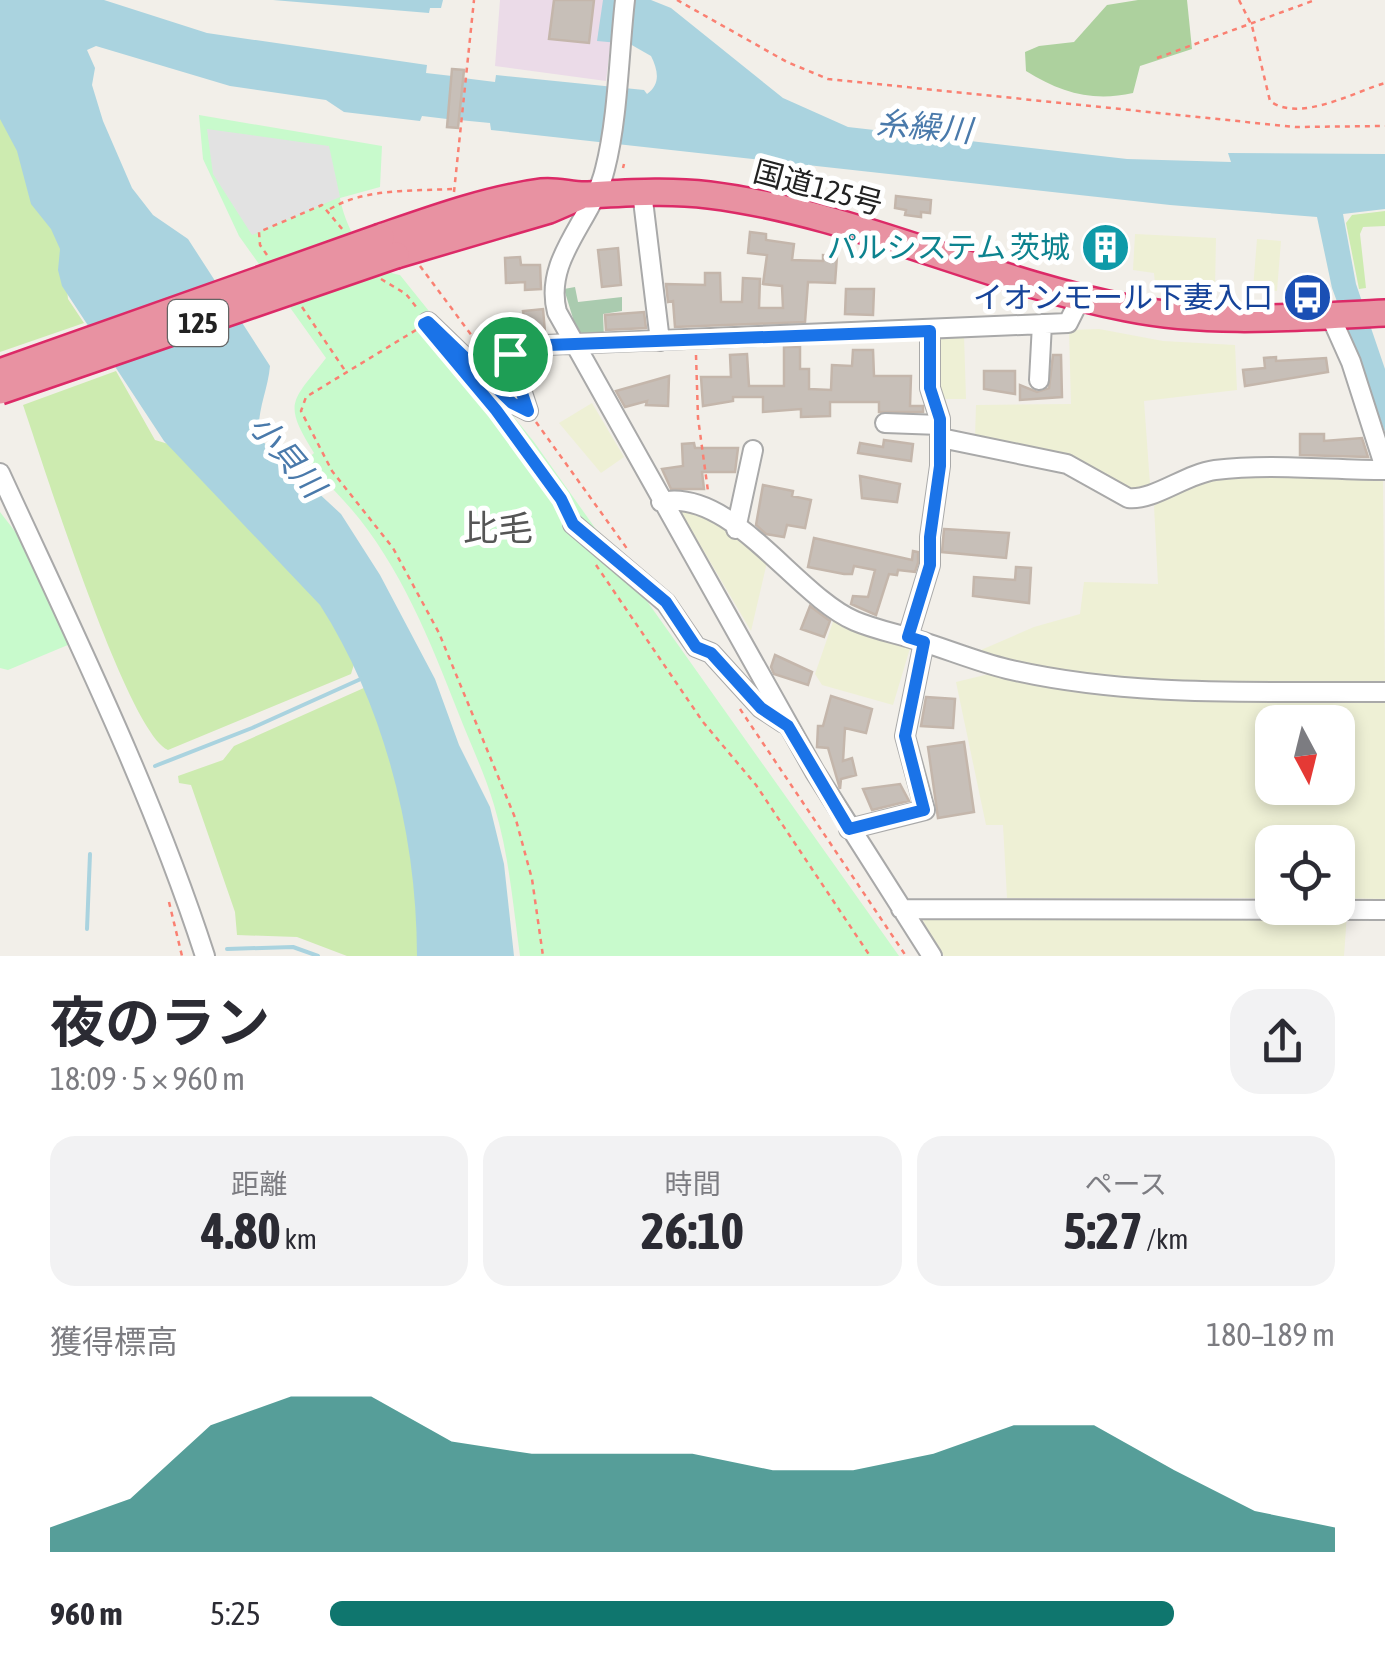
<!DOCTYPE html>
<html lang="ja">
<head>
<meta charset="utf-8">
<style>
	body { margin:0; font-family:"Asap Condensed","Noto Sans JP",sans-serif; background:#f2f2f3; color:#2b2b33; height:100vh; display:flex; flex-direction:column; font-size:38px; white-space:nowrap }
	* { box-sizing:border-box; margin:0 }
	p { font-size:32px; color:#7c7c81 }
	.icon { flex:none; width:55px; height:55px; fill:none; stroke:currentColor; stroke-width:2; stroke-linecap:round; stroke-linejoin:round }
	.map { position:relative; height:956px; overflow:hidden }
	.drawer { display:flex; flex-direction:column; background:#fff; flex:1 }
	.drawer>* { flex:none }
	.needle { width:65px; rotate:173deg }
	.controls { position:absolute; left:1255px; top:705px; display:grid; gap:20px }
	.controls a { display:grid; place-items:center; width:100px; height:100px; border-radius:20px; background:#fff; box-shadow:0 5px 15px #0003; font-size:50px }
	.pin { position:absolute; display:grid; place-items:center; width:85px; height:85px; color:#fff; margin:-42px; border:5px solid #fff; border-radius:50%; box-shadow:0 2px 10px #0007 }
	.round { display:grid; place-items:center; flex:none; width:105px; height:105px; border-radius:30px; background:#f2f2f3 }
	.overview { display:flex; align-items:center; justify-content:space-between; height:170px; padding:0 50px }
	h1 { font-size:55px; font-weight:700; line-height:75px }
	.figures { display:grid; grid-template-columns:repeat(3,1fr); gap:15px; height:170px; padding:10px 50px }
	.figures div { display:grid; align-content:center; border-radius:25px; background:#f2f2f3; text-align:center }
	.figures b { font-size:50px; font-weight:700 }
	.figures small { font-size:28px; font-weight:400 }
	.figures p { font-size:28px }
	.chart { height:280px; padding:20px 50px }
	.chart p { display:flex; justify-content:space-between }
	.chart svg { width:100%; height:180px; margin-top:10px; fill:#0f766e; opacity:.7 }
	ul { padding:0 50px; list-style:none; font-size:32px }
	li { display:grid; grid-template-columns:160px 120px 1fr; align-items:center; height:75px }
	li i { height:25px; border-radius:12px; background:#0f766e }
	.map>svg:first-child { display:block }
</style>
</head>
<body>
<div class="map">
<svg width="1385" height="956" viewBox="0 0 1385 956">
	<rect width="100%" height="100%" fill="#f2efe9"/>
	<path fill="#ebdbe8" d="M500,0H616L606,81L495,66Z"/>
	<path fill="#eef0d5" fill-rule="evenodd" d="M1135,234L1216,238L1215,289L1155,284L1154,273L1133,270Z
		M1257,239L1281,241L1277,291L1253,289Z
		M1099,329L1163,341L1235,345L1237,390L1144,401L1150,484L1135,491L975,437L976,405L1071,404L1069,330Z
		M964,335L966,399H942L936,385L935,341L939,336Z
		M592,403L624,457L601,473L559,423Z
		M1221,476L1383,479L1385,686H1167L1057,672L982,655L981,650L1034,627L1080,614L1084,582L1158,584L1154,506L1176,489Z
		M679,509L714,522L768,558L751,631Z
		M835,616L911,645L893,705L822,685L815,674Z
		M993,673L1385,700V899L1338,898V842H1272V898H1007L1003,825H986L956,682ZM1272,722H1338V788H1272Z
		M1347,914L1344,956H944L923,921L928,915Z"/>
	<path fill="#cdebb0" d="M0,92L62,240L68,299L84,323L0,352Z
		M1385,211V226L1363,227L1360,234L1366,288L1359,289L1346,223L1352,215Z
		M116,371L155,440L175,446L325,605L355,661L351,674L168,750C127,732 42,460 23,405Z
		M366,687L382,731L414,849L423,956H347L297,937L237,935L235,912L191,785L179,783L178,776L223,760L234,746Z"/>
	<path fill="#add19e" d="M1138,0H1187L1192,49L1140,66L1133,93C1093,102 1061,93 1026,71L1025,52L1039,46L1074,42L1107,5Z"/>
	<path fill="#aacbaf" d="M575,287L578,302L622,297V311L603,314L604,338H579L564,289Z"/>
	<path fill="#c8facc" d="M199,115L382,146L380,187L340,198C345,227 367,270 400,275L534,442L899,956H520C513,905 509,854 494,805C485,774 470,743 458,712C422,620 384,525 303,463L314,453C282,402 292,402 326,358L239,236L203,159Z
		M0,512L38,561L75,642L8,670L0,668Z"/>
	<path fill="#e2e2e2" d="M207,129L329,146L340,197L252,235L213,174Z"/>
	<path fill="#aad3df" d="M0,0H104L207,33L427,65L426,73L452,76L447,119L422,116L420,121L344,112L326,100L230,86L96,46L87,50L95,68L92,85L103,121L132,188L153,215L188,239L270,366C268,391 255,414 260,439L341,514L380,575L435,679L459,745L490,807L504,864L514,956H417C417,836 385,707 320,605L164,441L62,286L58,270L60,249L51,229L31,204L17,151L0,119Z
		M273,0H443L441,8H430L429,13Z
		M603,0H651L671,8L783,98L848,127L1127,159L1231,162L1228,153L1385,154V209L1343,214L1356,284L1385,369V432L1332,288L1317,217L1170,205L491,130L490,123L459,120L463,78L495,82L496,75L644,90L647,94C661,84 658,70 651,56L630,44L597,41Z"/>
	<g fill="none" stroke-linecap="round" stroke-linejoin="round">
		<path stroke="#aad3df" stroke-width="4" d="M155,766L252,728L363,678
			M87,929L90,854
			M227,949L293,947L318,956"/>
	</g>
	<path fill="#c7bfb8" stroke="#c4b6ab" stroke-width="2.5" d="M554,0H594L589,43L549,39Z
		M452,69L464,70L458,128L447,127Z
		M896,196L931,200L930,213L921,212V217L905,215L906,210L895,208Z
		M750,232L766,234V240L794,244L792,260L823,261V255L837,256L835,283L808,282L805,322L675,327L673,301L668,302L666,284L705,285V273H720L721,302H742L743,278L760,279L759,308H783L782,286L763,284L767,255L748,253Z
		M1089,236L1125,242L1122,261L1086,255Z
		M618,248L621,285L602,287L598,250Z
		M520,257L521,265H540L541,289L525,290V282L506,283L505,258Z
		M846,289H874L873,315L845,314Z
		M543,309L545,332L526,333L523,311Z
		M644,312L646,328L606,330L605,315Z
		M784,347H800V369H809V389L831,390L832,365L852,366L853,350H873L874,376H911L910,406H923V412H879V402H830V416L801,417V409L763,412V397H733V401L703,406L701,377H731L730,355L747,354L749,386H784Z
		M1053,355H1061L1062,397L1020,400V385L1037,392L1049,388Z
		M1276,357V361L1326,358L1328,372L1245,386L1243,370L1265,368L1264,358Z
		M984,371H1015V394L984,389Z
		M669,376L668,406L646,405L647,401L625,407L616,391Z
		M1300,434H1324V441L1362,438L1368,457L1300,455Z
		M884,440L913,444L911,461L858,453L860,443L883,447Z
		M694,443L695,448H738L735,472H702L704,489H671L662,469L683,466L682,444Z
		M860,476L900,484L897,502L862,498Z
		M763,485L793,491L792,496L811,500L805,528L787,525L784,537L766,534L756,525Z
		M944,529L1009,533L1006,558L942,552Z
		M814,538L912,560L913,551L918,552V563L915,572L898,570L897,575L889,574L876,615L851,604L853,596L868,597L875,570L854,566L852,574H844L808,567Z
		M1016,567L1031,568L1029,603L973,596L974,577L1015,580Z
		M810,606L830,621L824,637L801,629Z
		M775,655L812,672L808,685L774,674L771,667Z
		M831,696L872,709L866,733L845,728L843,761L852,758L856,775L841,779L840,789L828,748L817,747L818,726H823Z
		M926,697L955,699L953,728L921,726Z
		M964,742L974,812L938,818L928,747Z
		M900,784L909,801L872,810L863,789Z"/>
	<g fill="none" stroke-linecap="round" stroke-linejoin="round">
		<defs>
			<path id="minor" d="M625,0C619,52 618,119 605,169C593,220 543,258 557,312L815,772L932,956
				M642,192L660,341
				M1330,315L1351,362L1385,468
				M428,322L512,403L528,411
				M1039,380L1042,324
				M528,411L511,358L512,350L521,346L1068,323L1080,299
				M885,423L940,425
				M941,438L1067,464L1128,498C1154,501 1185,474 1215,470C1269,463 1330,470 1385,470
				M0,473C73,632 151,789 205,956
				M661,502C731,487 796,596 855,621C876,630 899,634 920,641C949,650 978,662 1007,669C1130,698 1260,691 1385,692
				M573,524L666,603L696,647L711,653L761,708L784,723
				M736,529L753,450
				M908,637L930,565V537L940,466V419L930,388V331
				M849,829L925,810L905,736L924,642
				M901,909L1385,910"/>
			<path id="highway" d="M381,237C433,219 488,199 542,192C557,190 573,196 588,195C628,193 668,190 709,195C853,213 986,281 1127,308C1212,325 1299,317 1385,313
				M396,255L549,210L579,197"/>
		</defs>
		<use href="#minor" stroke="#a9a9a9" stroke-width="22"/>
		<use href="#highway" stroke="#dc2a67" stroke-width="30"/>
		<path stroke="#fa8072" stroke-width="2.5" stroke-dasharray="5 5" stroke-linecap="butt" d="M677,0L787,62L828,79L1295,127L1385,126
			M1239,0L1252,26L1270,101C1299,123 1354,92 1385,83
			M1157,58L1315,0
			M623,168L624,164
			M454,192L474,0
			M330,209C364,188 415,191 454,189
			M267,255L260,245L259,232L322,205L343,230
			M420,266L487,356
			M381,279L406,294L417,308
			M302,307L346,372
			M416,330L306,397L301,411L332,471L393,548L439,633L516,820L532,879L543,956
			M696,355L698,418L708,491
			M496,410L566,510
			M536,422L628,550
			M596,565L703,722L756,785L870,956
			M740,709L906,956
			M169,902L182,956"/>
		<use href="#minor" stroke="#fff" stroke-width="18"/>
		<use href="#highway" stroke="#e892a2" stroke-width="25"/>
		<defs>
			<path id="highway-bridge" d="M0,372L381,237
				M0,391L396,255"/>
		</defs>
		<use href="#highway-bridge" stroke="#dc2a67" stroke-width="30" stroke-linecap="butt"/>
		<use href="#highway-bridge" stroke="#e892a2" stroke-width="25"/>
	</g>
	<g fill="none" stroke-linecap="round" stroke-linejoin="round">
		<defs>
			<path id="route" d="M428,322L512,403L528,411L510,358L512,350L521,346L930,331V388L940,419V466L930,537V565L908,637L924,642L905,736L924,810L849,829L788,726L761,708L711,653L696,647L666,602L573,524L561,499L496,410L424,324Z"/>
		</defs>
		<use href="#route" stroke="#fff" stroke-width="20"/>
		<use href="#route" stroke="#1a73e8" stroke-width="12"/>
	</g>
	<defs>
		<symbol id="building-disc" viewBox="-11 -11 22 22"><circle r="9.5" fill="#0f9aa8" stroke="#fff"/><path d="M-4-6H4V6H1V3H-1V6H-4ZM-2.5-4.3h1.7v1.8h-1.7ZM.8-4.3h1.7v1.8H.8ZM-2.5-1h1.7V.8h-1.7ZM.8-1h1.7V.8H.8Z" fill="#fff"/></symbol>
		<symbol id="bus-disc" viewBox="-11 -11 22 22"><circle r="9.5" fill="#1a4fb4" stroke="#fff"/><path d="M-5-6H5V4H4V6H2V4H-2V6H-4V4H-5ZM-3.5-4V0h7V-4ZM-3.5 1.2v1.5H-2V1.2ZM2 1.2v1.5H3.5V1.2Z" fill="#fff"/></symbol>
	</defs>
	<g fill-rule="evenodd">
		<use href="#building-disc" x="1078" y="220" width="55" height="55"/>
		<use href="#bus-disc" x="1280" y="270" width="55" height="55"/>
	</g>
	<g text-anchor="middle" stroke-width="10" stroke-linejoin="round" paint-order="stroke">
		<rect fill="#fff" stroke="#646464" stroke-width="2.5" x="168" y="300" width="60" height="46" rx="8"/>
		<g font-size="28" font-weight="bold" fill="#222">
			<text x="198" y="333">125</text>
		</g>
		<g font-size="30" fill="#222" stroke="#fff">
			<text transform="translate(818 188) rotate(15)" y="10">国道125号</text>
		</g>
		<g font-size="30" fill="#0d838f" stroke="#fff" text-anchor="end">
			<text x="1070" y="258">パルシステム 茨城</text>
		</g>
		<g font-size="30" fill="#164399" stroke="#fff" text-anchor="end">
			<text x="1273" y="308">イオンモール下妻入口</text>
		</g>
		<g font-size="32" font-style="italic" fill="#4a7aab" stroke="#fff">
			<text transform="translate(924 127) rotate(5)" y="11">糸繰川</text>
			<text transform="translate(287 456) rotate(50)" y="11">小貝川</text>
		</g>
		<g font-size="35" fill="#555" stroke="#fff">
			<text x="498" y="540">比毛</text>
		</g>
	</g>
</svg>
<div class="controls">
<a><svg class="needle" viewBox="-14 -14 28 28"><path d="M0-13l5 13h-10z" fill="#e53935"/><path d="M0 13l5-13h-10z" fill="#7c7c81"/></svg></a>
<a><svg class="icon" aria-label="locate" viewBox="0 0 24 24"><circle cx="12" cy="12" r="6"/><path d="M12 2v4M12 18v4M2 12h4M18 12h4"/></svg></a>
</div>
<div class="pin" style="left:510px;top:354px;background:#1e9e55"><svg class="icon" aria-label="arrive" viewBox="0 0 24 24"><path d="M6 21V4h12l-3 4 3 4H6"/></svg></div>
</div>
<section class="drawer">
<div class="overview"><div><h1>夜のラン</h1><p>18:09 · 5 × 960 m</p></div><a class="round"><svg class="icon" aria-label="share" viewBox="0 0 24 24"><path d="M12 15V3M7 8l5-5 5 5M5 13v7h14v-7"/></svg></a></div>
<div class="figures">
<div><p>距離</p><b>4.80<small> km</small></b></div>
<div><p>時間</p><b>26:10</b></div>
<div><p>ペース</p><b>5:27<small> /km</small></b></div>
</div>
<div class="chart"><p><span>獲得標高</span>180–189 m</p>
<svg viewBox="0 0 160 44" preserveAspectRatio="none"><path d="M0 44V38L10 31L20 13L30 6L40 6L50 17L60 20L70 20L80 20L90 24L100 24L110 20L120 13L130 13L140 24L150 34L160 38V44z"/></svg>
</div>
<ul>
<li><b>960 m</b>5:25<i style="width:84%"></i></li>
</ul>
</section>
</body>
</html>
